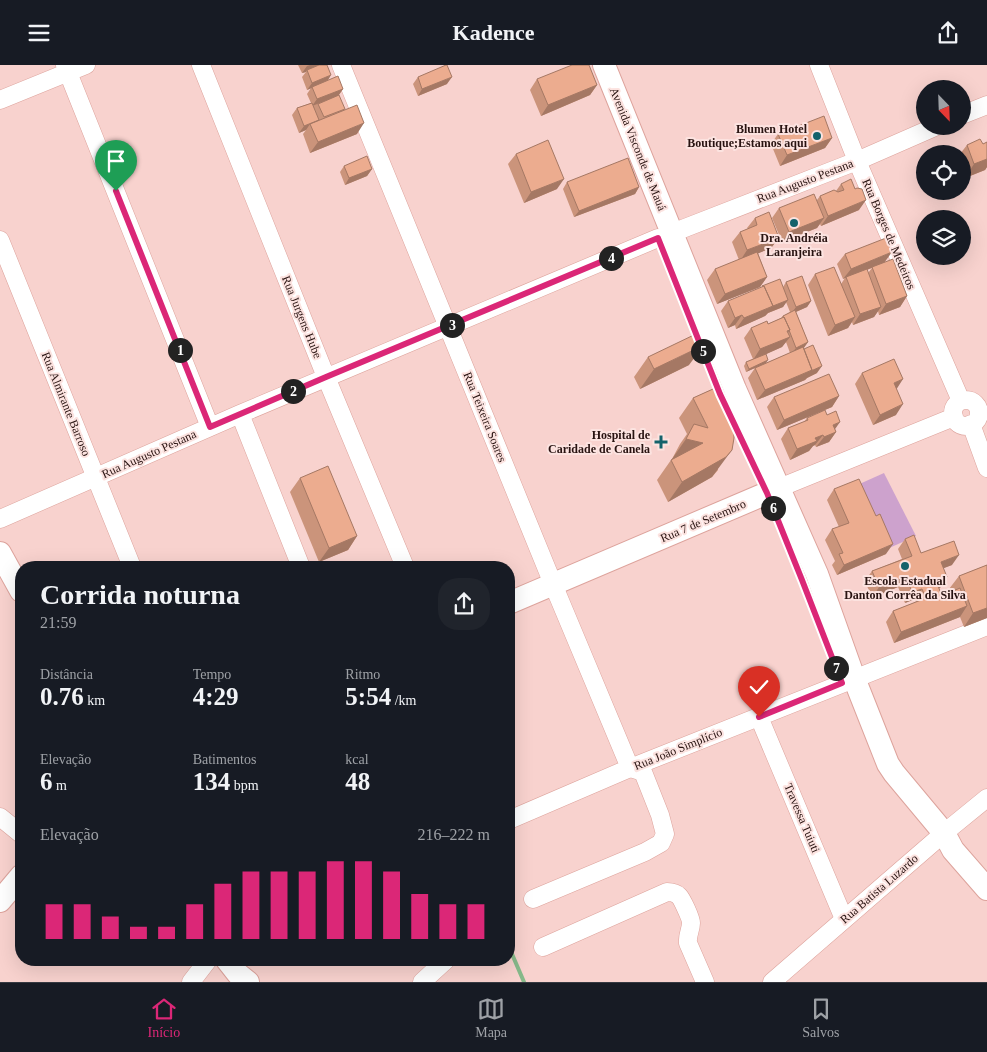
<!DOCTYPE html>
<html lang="pt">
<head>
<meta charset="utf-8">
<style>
	body { margin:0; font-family:"Times New Roman",serif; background:#20242c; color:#f1f3f6; height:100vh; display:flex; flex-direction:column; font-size:19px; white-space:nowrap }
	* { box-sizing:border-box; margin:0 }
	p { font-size:16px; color:#9ea1a6 }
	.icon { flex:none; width:28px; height:28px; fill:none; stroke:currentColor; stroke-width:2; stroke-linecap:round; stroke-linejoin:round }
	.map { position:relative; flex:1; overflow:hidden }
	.details { position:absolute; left:15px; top:496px; width:500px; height:405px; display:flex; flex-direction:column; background:#171b24; border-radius:20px; box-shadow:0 5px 20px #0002 }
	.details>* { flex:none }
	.needle { width:32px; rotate:157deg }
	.tools { position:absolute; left:916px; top:15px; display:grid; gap:10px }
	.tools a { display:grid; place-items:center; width:55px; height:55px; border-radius:50%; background:#171b24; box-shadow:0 5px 20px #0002; font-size:25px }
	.pin { position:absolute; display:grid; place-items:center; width:42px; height:42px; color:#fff; margin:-51px -21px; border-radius:50% 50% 50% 0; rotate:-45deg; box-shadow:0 0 5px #0007 }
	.pin .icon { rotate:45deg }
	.km { position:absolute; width:25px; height:25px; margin:-12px; border-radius:50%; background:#222; color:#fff; font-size:14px; line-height:25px; text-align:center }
	.round { display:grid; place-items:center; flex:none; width:52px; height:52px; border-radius:20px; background:#20242c }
	.head { display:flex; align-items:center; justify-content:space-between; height:85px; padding:0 25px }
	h1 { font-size:28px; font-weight:700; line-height:38px }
	.metrics { display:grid; grid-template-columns:repeat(3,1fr); gap:8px; height:85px; padding:5px 25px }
	.metrics div { display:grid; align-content:center }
	.metrics b { font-size:25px; font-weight:700 }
	.metrics small { font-size:14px; font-weight:400 }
	.metrics p { font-size:14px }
	.chart { height:140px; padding:10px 25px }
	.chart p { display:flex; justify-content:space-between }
	.chart svg { width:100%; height:90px; margin-top:5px; stroke:#db2777; stroke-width:6 }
	header { display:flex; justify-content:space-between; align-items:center; height:65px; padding:0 25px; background:#171b24; font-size:22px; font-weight:700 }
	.tabs { display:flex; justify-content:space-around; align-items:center; height:70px; border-top:1px solid #363941; background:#171b24; font-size:14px; color:#9ea1a6 }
	.tabs a { display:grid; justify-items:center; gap:2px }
	.tabs .selected { color:#db2777 }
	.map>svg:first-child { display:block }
</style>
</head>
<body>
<header><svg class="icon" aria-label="menu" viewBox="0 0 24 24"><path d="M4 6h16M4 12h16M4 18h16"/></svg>Kadence<svg class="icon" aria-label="share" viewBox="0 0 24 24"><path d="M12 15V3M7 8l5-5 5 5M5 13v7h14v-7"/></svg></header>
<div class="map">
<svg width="987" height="917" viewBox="0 0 987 917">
	<rect width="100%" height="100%" fill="#f8d2ce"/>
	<path fill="#cda2cd" d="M884,408L916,471L887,484L855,421Z"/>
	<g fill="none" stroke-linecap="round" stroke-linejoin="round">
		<path stroke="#87b98a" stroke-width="4" d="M509,882L524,917"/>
		<defs>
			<path id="minor" d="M65,0L210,362
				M201,0L326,312L405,502
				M341,0L553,519L630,703L643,707L660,750L665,769L661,778L645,787L533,834
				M819,0L857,96L961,336
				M0,35L86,0
				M962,50L987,40
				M672,168L857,96L937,61
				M0,175L132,502
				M953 348a13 13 0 1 1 26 0a13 13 0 1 1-26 0Z
				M240,349L301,502
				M971,359L987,403
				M779,423L954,352
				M0,454L240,349L658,173
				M759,652L844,854
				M0,752L21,769
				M509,755L630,703L987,561
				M543,882L667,827C671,827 676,828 679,831C682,834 691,853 691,858C691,865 687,870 688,878L705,917
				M191,917L208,895
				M422,917L446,895
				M772,917L944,768L987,733"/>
			<path id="major" d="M604,0L735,324L817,509L854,613L888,699L894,708L944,768L953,785L987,824
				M0,488L21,526
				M509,538L779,423
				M0,836L21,811
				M227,895L238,909L248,917"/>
		</defs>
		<use href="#minor" stroke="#dda39c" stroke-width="19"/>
		<use href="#major" stroke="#dda39c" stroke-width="24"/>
		<use href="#minor" stroke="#fff" stroke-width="18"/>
		<use href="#major" stroke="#fff" stroke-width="22"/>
	</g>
	<path fill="#cb947b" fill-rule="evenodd" d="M298,0H327V16L343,24L339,30L343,45L357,69L310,88L303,69L306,65L299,68L292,50L297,43L311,38L307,29L311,23L307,25L302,12L306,7L302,8Z
		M418,12L447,19L418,31L413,19Z
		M537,14L597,20L590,30L541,51L530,25Z
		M778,69L832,73L825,83L780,101L771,79Z
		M987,77V102L985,105L965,113L962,107V89H960L967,80L983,79Z
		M516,89L557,124L524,138L508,99Z
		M344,101L372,104L367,111L345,120L340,107Z
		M567,117L639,122L635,129L574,152L563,124Z
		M841,119L859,145L821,161L820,159L817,163L782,177L772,153L779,143L817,135L820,131L836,126Z
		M755,153L779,173L771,183L758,188L767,212L760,222L717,239L707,215L715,204L739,195L732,177L740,167L748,164L747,163Z
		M845,189L885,197L907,231L900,242L879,250L878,246L874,252L853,260L852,257L848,263L828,271L808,220L815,209L841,219L845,213L843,214L837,199ZM872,203L868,208L867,205Z
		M786,217L811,236L807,242L796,247L808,277L803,284L817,308L807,313L805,315L757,335L748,313L755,303L746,307L744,301L746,297L753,294L744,273L751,263L768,259L781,253L783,251L790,247L786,237L783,242L768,248L765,251L736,264L735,260L728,263L721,246L728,236L783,222ZM786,277L790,288L766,298V289L782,282Z
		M648,292L689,300L640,324L634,312Z
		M862,308L897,324L896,350L873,360L855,319Z
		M713,324L718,405L712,412L668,437L657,415L671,395L673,394H672L680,379L687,369L679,353L693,333Z
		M839,331L832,342L777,365L767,342L774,332Z
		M807,353L835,364L836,367L829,377L816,382L815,380L813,381L809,386L790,395L781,374L788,363L804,357Z
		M300,413L357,471L348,485L319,497L290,427Z
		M834,424L886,489L837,510L832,500L835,496L825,475L832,464L839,462L827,435Z
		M905,474L921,488L952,500L943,503L940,523H939L942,531L950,527L949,524L959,511L987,500V553L964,562L960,552L894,578L886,557L893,546L916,537L915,534L905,538L898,522L872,533L865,516L872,506L902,494L898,484Z"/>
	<path fill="#a57864" d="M310,0H322L307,5L306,7L302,8L307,1Z
		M331,10L327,17L307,25L312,18Z
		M452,12L447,19L418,31L422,24Z
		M597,20L590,30L541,51L548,40Z
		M343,24L338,31L312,41L317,34Z
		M319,55L310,59L306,65L299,68L304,61Z
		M364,58L357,69L310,88L318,77Z
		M832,73L825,83L780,101L787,90Z
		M987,94V102L985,105L965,113L974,99Z
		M372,104L367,111L345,120L349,113Z
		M564,114L557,124L524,138L531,127Z
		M639,122L635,129L574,152L579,146Z
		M866,135L859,145L821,161L828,151Z
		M824,153L817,163L782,177L789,167Z
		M779,173L771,183L740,196L747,185Z
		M892,187L884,198L843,214L851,204Z
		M767,212L760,222L717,239L725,229Z
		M907,231L900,242L879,250L886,239Z
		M788,235L783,242L768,248L765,251L736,264L744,253Z
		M811,236L807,242L791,249L796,242Z
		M881,242L874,252L853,260L860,249Z
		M742,250L735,260L728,263L735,253Z
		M855,252L848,263L828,271L835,260Z
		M790,265L783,274L790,272L782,282L753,295L760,284Z
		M808,277L803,284L791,289L796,283Z
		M704,280L689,300L640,324L654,304Z
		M768,295L766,298L746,307L749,304Z
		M822,301L817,308L807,313L805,315L757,335L765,325Z
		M903,314L896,325L894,318Z
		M839,331L832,342L777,365L784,355Z
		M903,339L896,350L873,360L880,350Z
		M840,357L833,367V360Z
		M836,367L829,377L816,382L824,372Z
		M823,370L815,380L813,381L809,386L790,395L797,384L815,373Z
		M686,374L703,378L689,398L672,394Z
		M732,385L712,412L668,437L682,417Z
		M357,471L348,485L319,497L329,483Z
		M893,479L886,489L837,510L844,500Z
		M959,490L952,500L934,507L941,497Z
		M906,512L898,522L872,533L879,522Z
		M947,512L940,523L929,527L936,516Z
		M922,524L915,534L905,538L912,527Z
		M967,541L960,552L894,578L901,567Z
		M987,543V553L964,562L973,548Z"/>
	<path fill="#ecac8f" stroke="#a57864" d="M319,0H327L331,10L312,18L307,5Z
		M446,0H447L452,12L422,24L418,12Z
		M572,0H589L597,20L548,40L537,14Z
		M338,11L343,24L317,34L312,22Z
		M339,30L345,44L324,52L318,39Z
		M312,38L319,55L304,61L297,43Z
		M357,40L364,58L318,77L310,59Z
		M824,51L832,73L787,90L778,69Z
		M980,74L983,79L987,77V94L974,99L967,80Z
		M548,75L564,114L531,127L516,89Z
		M367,91L372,104L349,113L344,101Z
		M628,93L639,122L579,146L567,117Z
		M851,114L855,124L857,123L862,124L866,135L828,151L820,131L834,125L838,127L844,125L841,119Z
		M814,129L824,153L789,167L779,143Z
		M769,147L779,173L747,185L740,167L757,160L755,153Z
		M886,173L892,187L851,204L845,189Z
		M757,187L767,212L725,229L715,204Z
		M893,194L907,231L886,239L872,202Z
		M834,202L855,252L835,260L815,209Z
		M867,204L881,242L860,249L846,212Z
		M802,211L811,236L796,242L786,217Z
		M780,214L788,235L773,241L764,221H762Z
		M764,221L773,241L744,253L742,250L735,253L728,236Z
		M795,245L808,277L796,283L789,265H790L784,252H783V251Z
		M784,252L790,265L787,266L790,272L760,284L751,263L767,256L768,259Z
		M698,268L704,280L654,304L648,292Z
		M813,280L822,301L811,306L812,305L804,284Z
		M803,282L812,305L765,325L755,303Z
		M766,289L768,295L749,304L746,297Z
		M894,294L903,314L894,318L903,339L880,350L862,308Z
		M829,309L839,331L784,355L774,332Z
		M713,324L734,364V373L732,385L726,392L682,417L671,395L703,378L686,374L694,359L708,363L693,333Z
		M825,345L827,350L836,346L840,357L833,360L836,367L824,372L823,370L815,373L817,376L797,384L788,363L808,355L807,353Z
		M328,401L357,471L329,483L300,413Z
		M859,414L876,451L880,449L893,479L844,500L839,489L843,488L832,464L849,458L834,424Z
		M914,470L921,488L954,476L959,490L941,497L947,512L936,516L942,531L960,523L967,541L901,567L893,546L926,533L922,524L912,527L906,512L879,522L872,506L912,491L905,474Z
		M987,500V543L973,548L959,511Z"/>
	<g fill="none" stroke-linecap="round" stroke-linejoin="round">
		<defs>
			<path id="route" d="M116,126L210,362L326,312L658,173L720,329L767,428L802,515L842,618L759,652"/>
		</defs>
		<use href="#route" stroke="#fff" stroke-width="10"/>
		<use href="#route" stroke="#db2777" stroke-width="6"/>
	</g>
	<g fill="#14626b" stroke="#fce3e0" stroke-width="2">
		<circle cx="817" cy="71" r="5"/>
		<circle cx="794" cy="158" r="5"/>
		<path d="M658.5 369.5h5v5h5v5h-5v5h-5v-5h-5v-5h5z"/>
		<circle cx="905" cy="501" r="5"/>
	</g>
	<g text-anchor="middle" stroke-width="4" stroke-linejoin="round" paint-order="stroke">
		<g font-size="12" font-weight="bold" fill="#281311" stroke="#fce3e0" text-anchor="end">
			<text x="807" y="68">Blumen Hotel<tspan x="807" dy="14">Boutique;Estamos aqui</tspan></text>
			<text x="794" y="177" text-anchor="middle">Dra. Andréia<tspan x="794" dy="14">Laranjeira</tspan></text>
			<text x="650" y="374">Hospital de<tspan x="650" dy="14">Caridade de Canela</tspan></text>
			<text x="905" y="520" text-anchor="middle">Escola Estadual<tspan x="905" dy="14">Danton Corrêa da Silva</tspan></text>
		</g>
		<g font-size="12" fill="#281311" stroke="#fce3e0">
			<text transform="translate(638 84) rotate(68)" y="4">Avenida Visconde de Mauá</text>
			<text transform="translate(805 116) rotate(-21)" y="4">Rua Augusto Pestana</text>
			<text transform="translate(889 169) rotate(67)" y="4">Rua Borges de Medeiros</text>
			<text transform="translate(302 252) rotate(68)" y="4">Rua Jurgens Hube</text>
			<text transform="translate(66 339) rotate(68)" y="4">Rua Almirante Barroso</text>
			<text transform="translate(485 352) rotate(68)" y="4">Rua Teixeira Soares</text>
			<text transform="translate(149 389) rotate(-24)" y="4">Rua Augusto Pestana</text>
			<text transform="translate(703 456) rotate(-23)" y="4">Rua 7 de Setembro</text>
			<text transform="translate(678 684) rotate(-22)" y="4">Rua João Simplício</text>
			<text transform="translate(802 753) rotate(67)" y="4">Travessa Tuiuti</text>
			<text transform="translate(879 824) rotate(-41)" y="4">Rua Batista Luzardo</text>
		</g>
	</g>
</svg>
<div class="tools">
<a><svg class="needle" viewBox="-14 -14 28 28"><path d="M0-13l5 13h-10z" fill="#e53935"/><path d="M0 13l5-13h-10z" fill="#9ea1a6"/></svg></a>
<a><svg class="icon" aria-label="locate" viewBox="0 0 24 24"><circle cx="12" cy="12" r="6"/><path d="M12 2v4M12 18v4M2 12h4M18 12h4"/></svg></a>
<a><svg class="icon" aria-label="layers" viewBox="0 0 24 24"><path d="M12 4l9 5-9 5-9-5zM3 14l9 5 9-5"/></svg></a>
</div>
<div class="pin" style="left:116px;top:126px;background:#1e9e55"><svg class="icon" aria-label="arrive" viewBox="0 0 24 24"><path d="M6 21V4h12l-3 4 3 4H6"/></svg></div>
<div class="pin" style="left:759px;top:652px;background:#d93025"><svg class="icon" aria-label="check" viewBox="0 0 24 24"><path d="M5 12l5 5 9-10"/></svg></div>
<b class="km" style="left:180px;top:285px">1</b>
<b class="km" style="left:293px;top:326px">2</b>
<b class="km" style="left:452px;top:260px">3</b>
<b class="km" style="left:611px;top:193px">4</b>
<b class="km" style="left:703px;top:286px">5</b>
<b class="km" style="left:773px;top:443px">6</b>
<b class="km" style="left:836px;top:603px">7</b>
<section class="details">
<div class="head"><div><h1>Corrida noturna</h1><p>21:59</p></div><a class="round"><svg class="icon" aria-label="share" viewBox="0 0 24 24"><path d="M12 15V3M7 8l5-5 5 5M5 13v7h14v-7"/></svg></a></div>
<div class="metrics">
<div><p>Distância</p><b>0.76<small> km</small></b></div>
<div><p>Tempo</p><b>4:29</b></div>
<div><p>Ritmo</p><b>5:54<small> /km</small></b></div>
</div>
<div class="metrics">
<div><p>Elevação</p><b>6<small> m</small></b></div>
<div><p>Batimentos</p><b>134<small> bpm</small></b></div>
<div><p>kcal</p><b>48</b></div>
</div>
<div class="chart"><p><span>Elevação</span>216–222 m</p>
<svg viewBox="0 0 160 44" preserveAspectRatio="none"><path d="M5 44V27M15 44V27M25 44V33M35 44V38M45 44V38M55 44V27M65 44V17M75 44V11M85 44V11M95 44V11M105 44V6M115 44V6M125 44V11M135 44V22M145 44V27M155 44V27"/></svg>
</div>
</section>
</div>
<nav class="tabs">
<a class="selected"><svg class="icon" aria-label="home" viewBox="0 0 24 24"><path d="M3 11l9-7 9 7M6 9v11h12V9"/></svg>Início</a>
<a><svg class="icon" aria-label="map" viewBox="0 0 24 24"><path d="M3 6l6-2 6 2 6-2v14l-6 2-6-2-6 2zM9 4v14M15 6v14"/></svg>Mapa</a>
<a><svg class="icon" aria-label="saved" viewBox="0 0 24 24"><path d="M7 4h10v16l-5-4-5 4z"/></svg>Salvos</a>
</nav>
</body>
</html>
